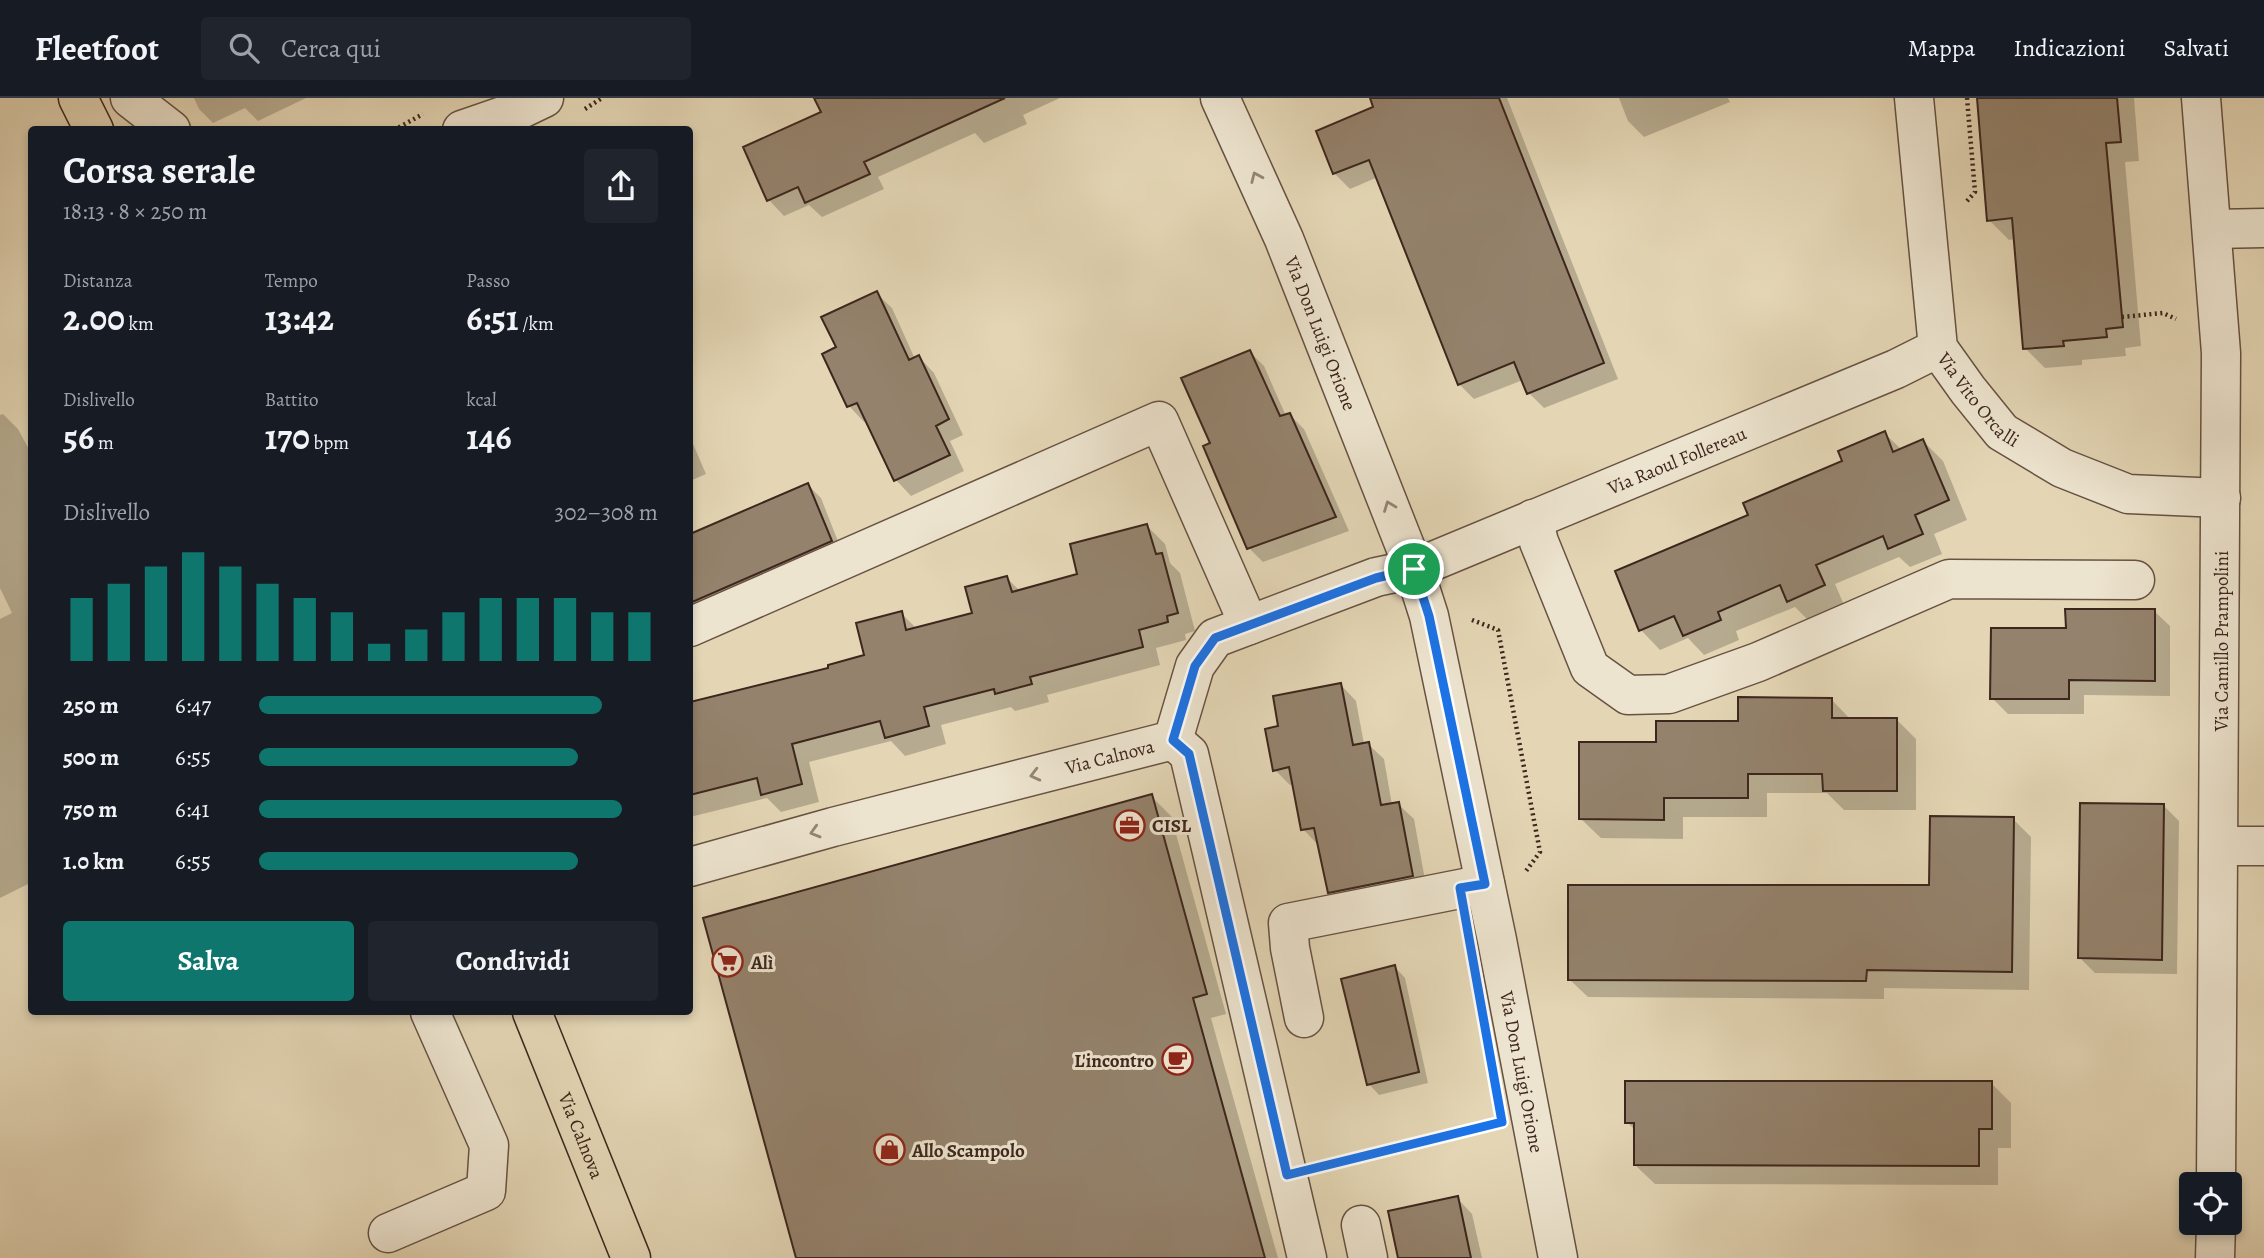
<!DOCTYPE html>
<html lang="it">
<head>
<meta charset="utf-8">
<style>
	body { margin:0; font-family:Alegreya,serif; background:#20242c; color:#f1f3f6; height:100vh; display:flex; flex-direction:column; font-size:26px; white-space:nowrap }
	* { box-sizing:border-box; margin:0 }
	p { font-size:23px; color:#9ea1a6 }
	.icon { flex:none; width:38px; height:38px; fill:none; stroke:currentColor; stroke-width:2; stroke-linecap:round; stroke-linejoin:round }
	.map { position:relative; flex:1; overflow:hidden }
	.details { position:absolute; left:28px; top:28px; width:665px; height:889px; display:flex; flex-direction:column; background:#171b24; border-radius:7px; box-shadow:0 4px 10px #0003 }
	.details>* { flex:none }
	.fabs { position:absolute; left:2179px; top:1074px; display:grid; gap:14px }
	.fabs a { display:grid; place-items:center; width:63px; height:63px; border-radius:7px; background:#171b24; box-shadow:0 4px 10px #0003; font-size:35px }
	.pin { position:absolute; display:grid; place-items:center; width:60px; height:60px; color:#fff; margin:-30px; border:4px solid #fff; border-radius:50%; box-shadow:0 2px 7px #0007 }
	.round { display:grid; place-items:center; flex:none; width:74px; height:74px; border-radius:7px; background:#20242c }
	.headline { display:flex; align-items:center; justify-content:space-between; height:119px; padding:0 35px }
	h1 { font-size:38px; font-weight:700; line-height:52px }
	.stats { display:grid; grid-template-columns:repeat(3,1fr); gap:10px; height:119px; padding:7px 35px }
	.stats div { display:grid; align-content:center }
	.stats b { font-size:35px; font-weight:700 }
	.stats small { font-size:19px; font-weight:400 }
	.stats p { font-size:19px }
	.chart { height:196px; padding:14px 35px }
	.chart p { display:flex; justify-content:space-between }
	.chart svg { width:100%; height:126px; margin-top:7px; stroke:#0f766e; stroke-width:6 }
	.primary-button { display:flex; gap:14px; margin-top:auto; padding:14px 35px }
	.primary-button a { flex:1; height:80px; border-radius:7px; background:#0f766e; color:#fff; font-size:28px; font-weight:700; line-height:80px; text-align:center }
	.primary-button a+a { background:#20242c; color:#f1f3f6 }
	ul { padding:0 35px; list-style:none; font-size:23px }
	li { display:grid; grid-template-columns:112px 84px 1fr; align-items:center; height:52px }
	li i { height:18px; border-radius:9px; background:#0f766e }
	header { display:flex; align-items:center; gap:42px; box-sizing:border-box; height:98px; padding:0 35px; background:#171b24; border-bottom:2px solid #363941 }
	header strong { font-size:33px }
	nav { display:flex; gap:38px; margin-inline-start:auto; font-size:24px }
	.search { width:490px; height:63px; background:#20242c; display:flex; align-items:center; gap:18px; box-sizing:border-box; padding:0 24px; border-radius:7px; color:#9ea1a6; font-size:26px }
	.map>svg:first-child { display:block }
</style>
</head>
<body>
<header>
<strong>Fleetfoot</strong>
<div class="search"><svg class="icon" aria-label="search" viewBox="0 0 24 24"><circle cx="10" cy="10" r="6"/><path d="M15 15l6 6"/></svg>Cerca qui</div>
<nav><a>Mappa</a><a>Indicazioni</a><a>Salvati</a></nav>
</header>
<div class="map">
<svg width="2264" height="1160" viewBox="0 0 2264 1160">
	<rect width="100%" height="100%" fill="#e4d6b5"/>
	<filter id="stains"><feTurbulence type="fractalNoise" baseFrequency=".00286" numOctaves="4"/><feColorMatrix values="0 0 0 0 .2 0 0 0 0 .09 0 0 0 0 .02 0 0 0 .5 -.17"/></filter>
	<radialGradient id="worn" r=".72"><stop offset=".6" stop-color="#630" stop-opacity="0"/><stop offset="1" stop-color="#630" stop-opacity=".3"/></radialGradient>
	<path fill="#0003" d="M194,0H306L258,23L245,10L213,25L199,11Z
		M823,0H1060L1023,17L1027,26L984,45L975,35L878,79L884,91L822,119L809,107L784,118L769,102L745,50L823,15Z
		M1372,0H1507L1618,281L1544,310L1529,295L1523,282L1474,301L1459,286L1378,79L1350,91L1334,75L1376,10Z
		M1619,0H1728L1730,4L1644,39L1628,23Z
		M1979,0H2134L2139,63L2125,64L2141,248L2125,250L2126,258L2082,262V267L2045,270L2025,250L2016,141L2009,142L1989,122Z
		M876,195L892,210L915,261L919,259L934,275L963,337L950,343L964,373L911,398L896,382L867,322L864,324L849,308L838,250Z
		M1250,254L1264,268L1286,318L1290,317L1304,331L1349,433L1263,464L1249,450L1213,345Z
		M3,316L18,331L32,357V784L0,800V521L12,515L0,490V317Z
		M1884,335L1902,352L1923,343L1943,363L1967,422L1934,436L1942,456L1910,469L1899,459L1835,486L1844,507L1808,522L1795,509L1736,533L1739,542L1704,557L1688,540L1660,552L1641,532L1750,418L1845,364Z
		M690,339L706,376L690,383Z
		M808,387L821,400L843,456L690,525V437Z
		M1147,428L1165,446L1170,465L1180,475L1195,533L1185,536L1186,542L1156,550L1160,567L1047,597L1049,604L1015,613L1011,609L941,627L946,646L905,658L891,643L809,664L819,704L781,714L767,700L690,719V606L831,571L866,558L901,515L917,531L974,517L1007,480L1020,493L1080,477Z
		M2154,513L2170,528V598L2084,597V616H2008L1992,600L2067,532Z
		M1341,587L1356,603L1364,646H1368L1384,661L1392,707L1398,706L1414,721L1427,793L1345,809L1330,794L1318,747L1303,731L1294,686L1290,687L1275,672L1280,630Z
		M1832,602L1851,622H1897L1916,641V712H1844L1827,695H1767V719H1683V741L1601,740L1581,721L1657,646Z
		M1151,698L1171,718L1226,916L1211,920L1278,1160H798Z
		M2164,708L2179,723L2177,876L2095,875L2080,860Z
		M2013,721L2031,739L2029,892L1884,890V901L1588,899L1569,881L1931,789Z
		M1395,869L1405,880L1428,985L1379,997L1369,986Z
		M1991,985L2011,1005V1050H1998V1087L1655,1086L1635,1067L1636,1033L1627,1024Z
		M1457,1100L1472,1116L1482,1160H1400Z"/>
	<path fill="#94826c" stroke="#3d261d" stroke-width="2" d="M814,0H1005L864,64L870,76L805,105L798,89L767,103L743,49L821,14Z
		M1370,0H1499L1604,265L1527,296L1514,264L1458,287L1369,62L1333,76L1316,33L1373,9Z
		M1977,0H2117L2121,44L2106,45L2123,229L2106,231L2107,239L2063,243L2064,248L2023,251L2012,120L1987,123Z
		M877,193L909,262L919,257L949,321L936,328L950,357L894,383L857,305L847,309L822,256L836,249L821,219Z
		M1250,252L1280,318L1290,315L1336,419L1247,451L1203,348L1210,345L1181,280Z
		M1885,333L1893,354L1923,341L1949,402L1915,417L1923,436L1888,451L1883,438L1816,467L1825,487L1787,504L1780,487L1718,514L1721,522L1683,538L1674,518L1639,533L1615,473L1748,417L1743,405L1842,363L1838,353Z
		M808,385L832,443L690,505V436Z
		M1147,426L1156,456L1162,455L1178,515L1167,518L1168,524L1139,532L1143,549L1030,579L1032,586L995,596L994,591L924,609L929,628L885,640L880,623L792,646L802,686L761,697L757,680L690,697V604L828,570V567L864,557L856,525L902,513L906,532L972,515L965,489L1007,478L1012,494L1077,476L1070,446Z
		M2065,511H2155V583L2069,582V601H1990L1991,530H2066Z
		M1341,585L1353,647L1369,644L1381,707L1399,704L1413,778L1328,795L1314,730L1301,732L1289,669L1273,673L1265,631L1278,628L1273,598Z
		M1738,599L1832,600V620H1897V693H1823L1822,676H1748V700H1664V722L1579,721V644H1656V623H1738Z
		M1152,696L1207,896L1193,900L1265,1160H796L703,820Z
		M2080,705L2164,706L2162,862L2078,860Z
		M1930,718L2014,719L2012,874L1867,872L1866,883L1568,882V787H1929Z
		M1395,867L1419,974L1367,987L1341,881Z
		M1625,983H1992V1031H1979V1068L1634,1067V1025H1625Z
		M1458,1098L1471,1160H1398L1388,1113Z"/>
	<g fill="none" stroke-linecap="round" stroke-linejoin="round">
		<defs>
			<g id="minor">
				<path d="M130,0L171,32"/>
				<path id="s1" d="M1220,0L1284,141L1414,471L1429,518L1497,842L1558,1160"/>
				<path id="s2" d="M1914,0L1938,250L1968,292L2002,334L2062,370L2128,396L2221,400"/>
				<path d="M2201,0L2221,255L2216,1087"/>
				<path d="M462,32L517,13L544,0"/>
				<path d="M2212,131L2264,130"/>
				<path d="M1533,421L1539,444L1590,570L1628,597L1669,596L1758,564L1949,481L2135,482"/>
				<path d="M690,529L1159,323L1249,527"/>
				<path id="s3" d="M1173,642L1195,568L1215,540L1376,479L1414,471L1896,271L1938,250"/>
				<path d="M2219,748H2264"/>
				<path id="s4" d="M690,769L833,729L1173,642L1189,656L1307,1160"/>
				<path d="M1304,920L1290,850L1288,825L1485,786"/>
				<path d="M1361,1127L1368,1160"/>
				<path d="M388,1135L486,1093L489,1047L430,914"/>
				<path d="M2215,1160L2216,1125"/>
			</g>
			<g id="major">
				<path d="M78,0L94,32"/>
				<path id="s5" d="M532,914L631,1160"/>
			</g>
		</defs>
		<use href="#minor" stroke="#675243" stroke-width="41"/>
		<use href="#major" stroke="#3d261d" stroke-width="41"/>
		<path stroke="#3d261d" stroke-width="4.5" stroke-dasharray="2 3.5" stroke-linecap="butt" d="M585,11L602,0
			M394,32L423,16
			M1967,103L1975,94L1967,0
			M2122,219L2163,215L2176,221
			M1472,522L1498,532L1540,754L1526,773
			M1326,1067L1491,1027"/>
		<use href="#minor" stroke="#ede4cf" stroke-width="38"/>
		<use href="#major" stroke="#e4d6b5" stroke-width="38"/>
	</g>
	<defs><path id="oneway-chevron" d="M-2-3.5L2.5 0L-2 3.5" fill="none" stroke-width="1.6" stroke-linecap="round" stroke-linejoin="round" transform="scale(1.75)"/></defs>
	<g stroke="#958576">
		<use href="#oneway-chevron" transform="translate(1256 79) rotate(-114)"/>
		<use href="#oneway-chevron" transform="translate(1389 408) rotate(-111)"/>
		<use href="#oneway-chevron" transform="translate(1035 677) rotate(166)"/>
		<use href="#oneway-chevron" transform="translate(815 734) rotate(164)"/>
	</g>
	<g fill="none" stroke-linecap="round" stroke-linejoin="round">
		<defs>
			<path id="route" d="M1414,471L1429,518L1485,786L1460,790L1502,1024L1287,1077L1189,656L1173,642L1195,568L1215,540L1376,480Z"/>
		</defs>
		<use href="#route" stroke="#fff" stroke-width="14"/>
		<use href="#route" stroke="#1a73e8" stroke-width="9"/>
	</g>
	<defs>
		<symbol id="office-ring" viewBox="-11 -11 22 22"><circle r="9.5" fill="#ede4cf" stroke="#8f2418" stroke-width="1.5"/><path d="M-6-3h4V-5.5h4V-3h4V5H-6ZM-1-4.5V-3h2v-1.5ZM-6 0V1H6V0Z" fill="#8f2418"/></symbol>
		<symbol id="supermarket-ring" viewBox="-11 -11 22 22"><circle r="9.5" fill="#ede4cf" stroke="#8f2418" stroke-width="1.5"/><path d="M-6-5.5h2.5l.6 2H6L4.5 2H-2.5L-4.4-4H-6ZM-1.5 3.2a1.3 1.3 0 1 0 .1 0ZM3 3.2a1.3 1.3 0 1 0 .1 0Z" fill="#8f2418"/></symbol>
		<symbol id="cafe-ring" viewBox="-11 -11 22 22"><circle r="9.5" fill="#ede4cf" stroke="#8f2418" stroke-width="1.5"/><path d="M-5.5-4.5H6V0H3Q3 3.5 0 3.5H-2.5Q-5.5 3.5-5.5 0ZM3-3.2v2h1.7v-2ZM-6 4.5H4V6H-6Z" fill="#8f2418"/></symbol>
		<symbol id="shop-ring" viewBox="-11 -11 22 22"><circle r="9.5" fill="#ede4cf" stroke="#8f2418" stroke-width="1.5"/><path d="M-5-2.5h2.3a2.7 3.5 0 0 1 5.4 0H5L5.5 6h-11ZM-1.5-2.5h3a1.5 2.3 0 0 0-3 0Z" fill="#8f2418"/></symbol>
	</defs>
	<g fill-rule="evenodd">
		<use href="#office-ring" x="1112" y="710" width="35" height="35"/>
		<use href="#supermarket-ring" x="710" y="846" width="35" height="35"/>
		<use href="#cafe-ring" x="1160" y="944" width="35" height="35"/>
		<use href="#shop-ring" x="872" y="1034" width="35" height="35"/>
	</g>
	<g text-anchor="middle" stroke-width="6" stroke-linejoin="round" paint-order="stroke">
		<g font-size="19" fill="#3d261d" stroke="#ede4cf">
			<text dy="7" stroke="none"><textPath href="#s1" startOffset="256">Via Don Luigi Orione</textPath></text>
			<text dy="7" stroke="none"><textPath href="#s2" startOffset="317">Via Vito Orcalli</textPath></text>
			<text dy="7" stroke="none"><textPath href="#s3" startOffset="607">Via Raoul Follereau</textPath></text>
			<text transform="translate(2221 543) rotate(-90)" y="7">Via Camillo Prampolini</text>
			<text dy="7" stroke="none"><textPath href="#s4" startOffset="434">Via Calnova</textPath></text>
			<text dy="7" stroke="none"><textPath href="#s1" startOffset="1024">Via Don Luigi Orione</textPath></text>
			<text dy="7" stroke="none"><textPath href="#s5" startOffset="133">Via Calnova</textPath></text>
		</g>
		<g font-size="19" font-weight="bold" fill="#3d261d" stroke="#ede4cf" text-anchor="start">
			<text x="1152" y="734">CISL</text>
			<text x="751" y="871">Alì</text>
			<text x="1154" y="969" text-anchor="end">L'incontro</text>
			<text x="912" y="1059">Allo Scampolo</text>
		</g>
	</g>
	<rect width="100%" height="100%" filter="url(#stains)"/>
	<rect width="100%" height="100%" fill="url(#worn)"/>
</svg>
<div class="fabs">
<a><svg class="icon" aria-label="locate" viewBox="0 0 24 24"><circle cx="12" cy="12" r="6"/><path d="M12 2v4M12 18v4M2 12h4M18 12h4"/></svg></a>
</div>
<div class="pin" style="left:1414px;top:471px;background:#1e9e55"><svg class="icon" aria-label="arrive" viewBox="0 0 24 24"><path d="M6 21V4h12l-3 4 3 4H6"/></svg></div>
<section class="details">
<div class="headline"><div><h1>Corsa serale</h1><p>18:13 · 8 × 250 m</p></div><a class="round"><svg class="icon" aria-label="share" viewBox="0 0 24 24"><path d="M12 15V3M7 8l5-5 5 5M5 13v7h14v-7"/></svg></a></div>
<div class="stats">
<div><p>Distanza</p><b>2.00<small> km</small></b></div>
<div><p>Tempo</p><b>13:42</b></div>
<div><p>Passo</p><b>6:51<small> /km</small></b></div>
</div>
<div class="stats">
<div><p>Dislivello</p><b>56<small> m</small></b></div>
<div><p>Battito</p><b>170<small> bpm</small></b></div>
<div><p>kcal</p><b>146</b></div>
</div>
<div class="chart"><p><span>Dislivello</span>302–308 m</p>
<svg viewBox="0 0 160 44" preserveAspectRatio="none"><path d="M5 44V22M15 44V17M25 44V11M35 44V6M45 44V11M55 44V17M65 44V22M75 44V27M85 44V38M95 44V33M105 44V27M115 44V22M125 44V22M135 44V22M145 44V27M155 44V27"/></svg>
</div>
<ul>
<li><b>250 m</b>6:47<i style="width:86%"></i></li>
<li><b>500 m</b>6:55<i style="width:80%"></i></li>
<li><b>750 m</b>6:41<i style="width:91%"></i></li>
<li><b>1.0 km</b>6:55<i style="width:80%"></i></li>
</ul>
<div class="primary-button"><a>Salva</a><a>Condividi</a></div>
</section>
</div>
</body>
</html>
